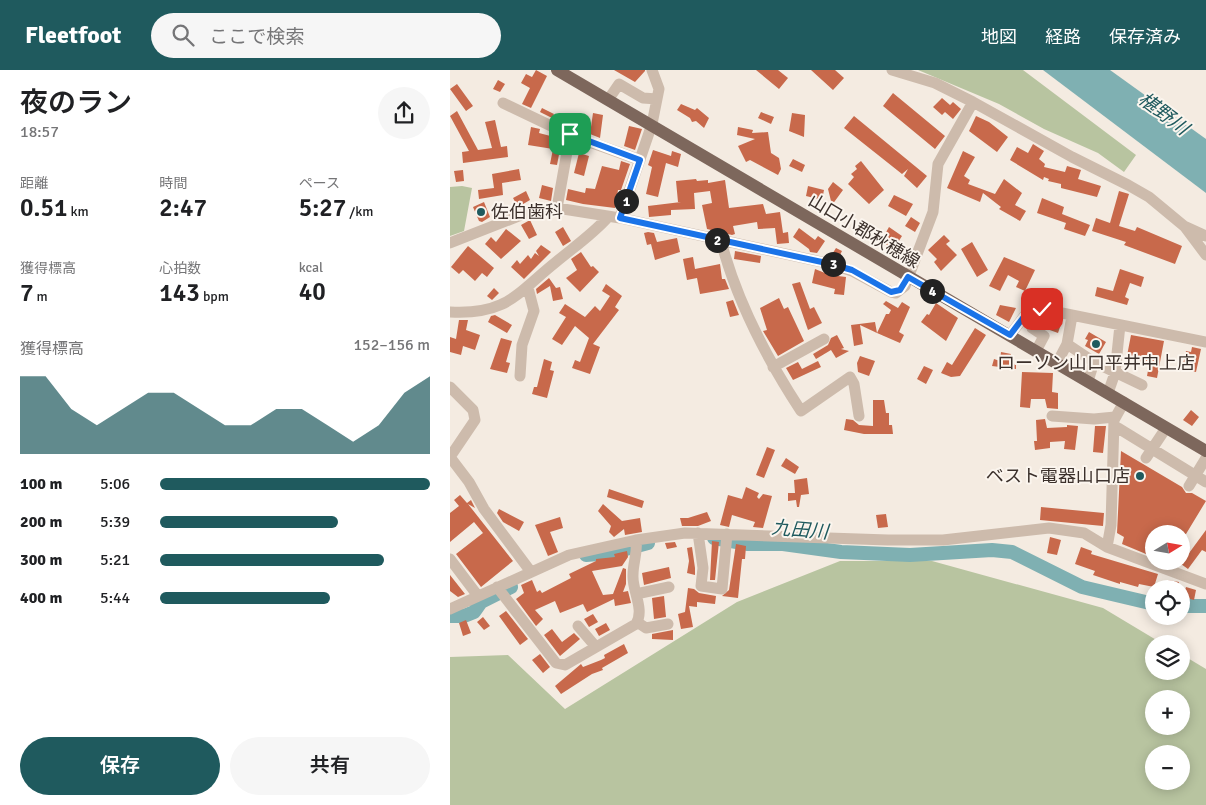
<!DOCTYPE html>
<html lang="ja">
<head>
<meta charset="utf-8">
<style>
	body { margin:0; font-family:Signika,"Noto Sans JP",sans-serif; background:#f6f6f6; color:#202124; height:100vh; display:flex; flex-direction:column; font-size:19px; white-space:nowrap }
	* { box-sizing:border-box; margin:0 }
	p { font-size:16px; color:#757577 }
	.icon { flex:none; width:28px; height:28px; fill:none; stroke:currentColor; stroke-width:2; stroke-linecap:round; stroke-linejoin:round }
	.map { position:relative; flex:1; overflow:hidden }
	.drawer { display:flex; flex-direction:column; background:#fff; width:450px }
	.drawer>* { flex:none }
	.needle { width:32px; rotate:79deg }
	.buttons { position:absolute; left:695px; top:455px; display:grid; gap:10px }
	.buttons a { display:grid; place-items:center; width:45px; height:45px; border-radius:50%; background:#fff; box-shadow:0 2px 12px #0003; font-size:25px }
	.pin { position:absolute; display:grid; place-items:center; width:42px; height:42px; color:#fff; margin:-21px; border-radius:10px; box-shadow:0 2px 8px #0006 }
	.km { position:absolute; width:25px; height:25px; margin:-12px; border-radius:50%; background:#222; color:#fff; font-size:14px; line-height:25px; text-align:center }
	.round { display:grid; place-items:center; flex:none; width:52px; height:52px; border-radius:26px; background:#f6f6f6 }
	.overview { display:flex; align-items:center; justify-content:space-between; height:85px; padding:0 20px }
	h1 { font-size:28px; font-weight:600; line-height:38px }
	.figures { display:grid; grid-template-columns:repeat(3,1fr); gap:8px; height:85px; padding:5px 20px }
	.figures div { display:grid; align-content:center }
	.figures b { font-size:25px; font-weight:600 }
	.figures small { font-size:14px; font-weight:400 }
	.figures p { font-size:14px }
	.chart { height:140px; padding:10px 20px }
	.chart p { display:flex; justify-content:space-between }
	.chart svg { width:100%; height:90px; margin-top:5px; fill:#1f5a5e; opacity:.7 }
	.cta { display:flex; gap:10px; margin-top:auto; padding:10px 20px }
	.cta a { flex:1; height:58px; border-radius:30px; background:#1f5a5e; color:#fff; font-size:20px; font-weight:600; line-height:58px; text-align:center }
	.cta a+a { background:#f6f6f6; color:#202124 }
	ul { padding:0 20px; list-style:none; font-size:16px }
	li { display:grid; grid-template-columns:80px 60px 1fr; align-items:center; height:38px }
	li i { height:12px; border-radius:6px; background:#1f5a5e }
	header { display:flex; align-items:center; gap:30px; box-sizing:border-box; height:70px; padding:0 25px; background:#1f5a5e; color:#fff }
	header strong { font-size:24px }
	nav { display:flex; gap:28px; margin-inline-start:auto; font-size:18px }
	.search { width:350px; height:45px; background:#f6f6f6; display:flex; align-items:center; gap:12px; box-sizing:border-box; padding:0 18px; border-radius:28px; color:#757577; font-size:19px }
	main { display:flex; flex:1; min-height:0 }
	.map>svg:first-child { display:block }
</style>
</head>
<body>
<header>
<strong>Fleetfoot</strong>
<div class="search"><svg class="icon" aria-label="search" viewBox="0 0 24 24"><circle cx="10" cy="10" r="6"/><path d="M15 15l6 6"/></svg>ここで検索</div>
<nav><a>地図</a><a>経路</a><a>保存済み</a></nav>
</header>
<main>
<section class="drawer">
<div class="overview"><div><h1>夜のラン</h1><p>18:57</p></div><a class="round"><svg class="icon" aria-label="share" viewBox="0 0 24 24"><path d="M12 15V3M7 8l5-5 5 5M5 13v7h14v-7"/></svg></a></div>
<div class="figures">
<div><p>距離</p><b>0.51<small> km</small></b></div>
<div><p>時間</p><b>2:47</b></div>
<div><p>ペース</p><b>5:27<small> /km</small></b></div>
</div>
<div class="figures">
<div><p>獲得標高</p><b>7<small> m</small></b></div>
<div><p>心拍数</p><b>143<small> bpm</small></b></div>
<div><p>kcal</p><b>40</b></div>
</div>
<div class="chart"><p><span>獲得標高</span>152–156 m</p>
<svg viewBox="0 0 160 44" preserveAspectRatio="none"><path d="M0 44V6L10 6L20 22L30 30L40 22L50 14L60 14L70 22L80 30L90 30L100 22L110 22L120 30L130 38L140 30L150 14L160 6V44z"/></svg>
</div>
<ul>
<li><b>100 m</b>5:06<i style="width:100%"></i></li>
<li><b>200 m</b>5:39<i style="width:66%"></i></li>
<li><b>300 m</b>5:21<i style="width:83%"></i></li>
<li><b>400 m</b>5:44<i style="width:63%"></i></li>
</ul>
<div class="cta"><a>保存</a><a>共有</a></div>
</section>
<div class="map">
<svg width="756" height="735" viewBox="0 0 756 735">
	<rect width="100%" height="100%" fill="#f4ebe1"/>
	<path fill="#b8c4a0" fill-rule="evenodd" d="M468,0H573L686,85L674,102L648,83L594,59L549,34Z
		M12,116L22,118L14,161L0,166V117Z
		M390,491H482L653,538L713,574H704V601H731V584L756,599V735H0V587L58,585L115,639L287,532ZM704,629H731V656H704ZM704,684H731V711H704Z"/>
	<path fill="#7fb0b2" d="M593,0H660L756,69V123Z"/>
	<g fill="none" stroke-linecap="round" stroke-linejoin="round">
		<path stroke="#7fb0b2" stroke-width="14" d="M264,468L298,474H333L391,482L460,485L542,480L562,482L632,517L704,534
			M136,485L161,483L198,473
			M731,536H756
			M0,546H14L24,542L31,532L61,517"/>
	</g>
	<path fill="#c8694b" d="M86,0L97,6L81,38L72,34L80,18L71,13L76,4L82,7Z
		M164,0H195V1L185,12Z
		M306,0H328L338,8L329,19Z
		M361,0H385L394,8L383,20Z
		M48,10L55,14L50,22L43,19Z
		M7,14L23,36L16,41L0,19Z
		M443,23L495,66L485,79L433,36Z
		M492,28L500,35L503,32L511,39L503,49L495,42L492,45L483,37Z
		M231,34L245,40L247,38L259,48L254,58L246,51L242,52L240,48L227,40Z
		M92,38L104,44L102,48L90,42Z
		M7,41L28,80L42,78L35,52L45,50L51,77L57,76L58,87L13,93L12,82L19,81L0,46Z
		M311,42L324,47L321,54L308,48Z
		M143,43L153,45L150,68L140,64Z
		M342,43L355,45L354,67L339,61Z
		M404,46L477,106L467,118L454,106L458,99L452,104L394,58Z
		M526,46L539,52L558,67L547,82L519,61Z
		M179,56L192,59L185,80L174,76Z
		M81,57L90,59L89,63L112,69L107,95L100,94L103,79L78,75Z
		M288,57L303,60L302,63L318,62L321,83L329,88L331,99L328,105L300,90L296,92L288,76L305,69L287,65Z
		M583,74L594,81L589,89L595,94L594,97L615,102L617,96L631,100L628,109L651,116L647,127L611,118V114L598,111L599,109L594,107L593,110L560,90L567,77L578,83Z
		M203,80L221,86L222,81L231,84L228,97L216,93L208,127L196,124L202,97L198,95Z
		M513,81L525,87L514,106L520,110L518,114L545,124L554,109L572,123L565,135L576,141L570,151L549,139L551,137L533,123L530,132L497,118Z
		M129,83L139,86L134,106L124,103Z
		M343,89L355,95L352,102L339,96Z
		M171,91L180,94L171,120H168L165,138L133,134L116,130L118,119L135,123L136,118L145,119L152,96L169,100Z
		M411,91L434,120L419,134L398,114L404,107L401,104L407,99L405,96Z
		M69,99L71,110L52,113L53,125L29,129L28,120L44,118L42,104Z
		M13,100L14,111L6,112L4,101Z
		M246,109L247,111L258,110V113L275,110L279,138L313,134L316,144L330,142L333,163L338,162L339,173L327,174L325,158L308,159L307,152L283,156L285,164L282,165L257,159L252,135L262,133L260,121L244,123L245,139L221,140V145L199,147L198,136L231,132H228L226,111Z
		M383,112L393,120L382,135L378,119Z
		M92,115L103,118L101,131L89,128Z
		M358,116L374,120L372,130L356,126Z
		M76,121L80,130L68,137L63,128Z
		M669,121L679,124L669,156L685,161L687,157L732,176L725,194L674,175L676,172L642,161L646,148L660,153Z
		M444,125L463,134L456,146L438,136Z
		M592,128L614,137L612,144L640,155L635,166L614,159L616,153L587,143Z
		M34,132L40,147L32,152L29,151L23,137Z
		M461,147L470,153L465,162L455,156Z
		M80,150L87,165L79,169L71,155Z
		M113,157L121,171L113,176L105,162Z
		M439,157L452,166L445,177L462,178L459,185L448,184V182L431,171Z
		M349,158L365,170L368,166L375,171L367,183L360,182L359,179L343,167Z
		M56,159L71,171L51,189L35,174L41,167L46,172Z
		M198,162L204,163L207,172L227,168L230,182L205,190L201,174L197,175L194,163Z
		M494,165L500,171L496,174L507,185L491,201L484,192L487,189L478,180Z
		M522,172L538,200L527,207L511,179Z
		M91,175L101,182L74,209L61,197L67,190L70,194L78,185L81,189L85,183L89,186L86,181Z
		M18,176L44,198L37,207L32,203L25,211L13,200L9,204L1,197Z
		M386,178L392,181L388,189L381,186Z
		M285,181L311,186L310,193L284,189Z
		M131,182L141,197L143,196L149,202L130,222L116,208L127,200L121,189Z
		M243,187L245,199L270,194L272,209H275L279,219L250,224L247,208L237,210L233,189Z
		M554,187L585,200L575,221L566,217L569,211L558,205L550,221L539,216Z
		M365,199L380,205L396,207L394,225L384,224L385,219L362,213Z
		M670,199L694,207L691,217L680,213L675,227L679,229L677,235L645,226L647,217L663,221Z
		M99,208L106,218L110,217L113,229L103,231L100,216L87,224L86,219Z
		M350,212L360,239L364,237L372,253L358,260L342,214Z
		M156,214L172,226L165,237L169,240L143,274L150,277L140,304L122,298L125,290L130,292L139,268L125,256L112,275L102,269L116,247L109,243L115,234L135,247L145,236L150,241L160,226L152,221Z
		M44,218L49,223L42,230L37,226Z
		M329,228L334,239L338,237L354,271L328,286L313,261L317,260L310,238Z
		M283,230L289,245L280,247L276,232Z
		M436,231L448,238L452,232L460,237L449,262L454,265L450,273L427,263L436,244H439L441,240L433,234Z
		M486,233L508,248L496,271L471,252L477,244L479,245Z
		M550,235L566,238L559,252L546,245Z
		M45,245L62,255L57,263L38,252L41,246Z
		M600,248L612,251L608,263L597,259Z
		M9,250H18L16,260L30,265L25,280L13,276L11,285L0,282V267L6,269Z
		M425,252L427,263L410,255L413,274L404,276L401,255Z
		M525,258L536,265L510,306L501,307L491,303L497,292L502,295Z
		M639,262L656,272L649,284L635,276L638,270L635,269Z
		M387,265L394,278L391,279L399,281L386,288L381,280L366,289L363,284L378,275L381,268Z
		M681,265L714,271L707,308L697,306L699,295L676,291Z
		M51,268L62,271L56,292L60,293L57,303L40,299Z
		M742,277L751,279L746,302L732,299L736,281L741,282Z
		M551,282L561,284L559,293L566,295V299L542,296L544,289L550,291Z
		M410,286L425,291L419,306L408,302L407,293Z
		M94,289L102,292L100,300L104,301L97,328L82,324L84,317H87Z
		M368,291L371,297L343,310L336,298L348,292L352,299Z
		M474,296L483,300L476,314L467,309Z
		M572,302L603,303L602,322L608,323V339L597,338L595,329H581L580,338L570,337Z
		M423,330H434L436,343H439V355H442L443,364H414L394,360L396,349L403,350L409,355L423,356Z
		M741,340L749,347L742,356L733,350Z
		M595,349L597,358L617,357V355L628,356L625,380L614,379L615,371L600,372V378L585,380L584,371H587L586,350Z
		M645,356H656L653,383L643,382Z
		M317,377L325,380L314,408L306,405Z
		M671,381L732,417L736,423H742L756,431L736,464H704V477L699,475L696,484L672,474L674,467L667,463Z
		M336,388L349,397L345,404L331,396Z
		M357,408L359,424L351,425L349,437H347L346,430L338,431V423H345L344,410Z
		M296,417L309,423L307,427L309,429L313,424L322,426L313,458L303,457L305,452L282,445L279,457L270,455L278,425L292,429Z
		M159,419L194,431L192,438L157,427Z
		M10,425L17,433L21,430L25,438L18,434L63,491L31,517L6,484L33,463L24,452L0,472V443L9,436L4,430Z
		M153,434L172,451L190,448L192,462L175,465L174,459L164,467L159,462L161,456L148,441Z
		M591,437L654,443L653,456L590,450Z
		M49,439L74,452L69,461L53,452L47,443Z
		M257,442L261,451L248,456H232L230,448H238Z
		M436,444L438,457L428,458L426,445Z
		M110,447L113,458L100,462L108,482L98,486L85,455Z
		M756,460V482L752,480L738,499L731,494Z
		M600,467L611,470L607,485L597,483Z
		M262,471L269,472L265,510H260Z
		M225,472L227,477L217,479L215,473Z
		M286,474L296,476L295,489H292L288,528L272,526L279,520Z
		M242,477L245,498V505L237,503L239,491L237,478Z
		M631,477L642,481L641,484L708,504L704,517L689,514L688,517L670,512V514L643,505L645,501L625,494Z
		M177,481L178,487L172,496L142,501L153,525L163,524L173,498L176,499V514L173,522L178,521L181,533L165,536L164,529L137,542L133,534L110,543L105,531L85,540L93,549L86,556L66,529L74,523L71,515L82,510L87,522L90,520L92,523L121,508L119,504L146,491V489L165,487L164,484Z
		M219,497L221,508L194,515L192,503Z
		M0,505L15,524L8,527L0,521Z
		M718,510L729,512L727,519H717Z
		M736,517L746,520L744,530L733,527Z
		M238,518L244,519L249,523L266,526L265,534L247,532V537L239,536L243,557L231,559L228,544L235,542Z
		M214,526L216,547L204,549L202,528Z
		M56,541L78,569L70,575L49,546Z
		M143,544L148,552L139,557L134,549Z
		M33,547L40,556L34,560L27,552Z
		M16,550L21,563L13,566L9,553Z
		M156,553L160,560L149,566L145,559Z
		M102,559L112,572L124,563L130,569L110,586L94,565Z
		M223,560V570L202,569V564Z
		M174,574L178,583L152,598L153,600L142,604L111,624L105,616L131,594L133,597L151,590L155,588L154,585Z
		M90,584L100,597L93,603L82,590Z"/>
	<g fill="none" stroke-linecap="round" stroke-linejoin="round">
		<path stroke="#cdbbac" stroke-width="11" d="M442,0L485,13L523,32L622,87L678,115L699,127L734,156L756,166
			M158,30L169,14L193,28L207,29
			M53,33L120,65
			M107,138L120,65L190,90
			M170,148L202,54L209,19L202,0
			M735,157L756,185
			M271,171C287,232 317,289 351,341L400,307L404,314L409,346
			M0,173L79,142L107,138L170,148L381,194L402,201L441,222L446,223L455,216L483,142L488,94L523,32
			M583,239L582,258L594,266L586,281
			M0,242C57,245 66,224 106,192C124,177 143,164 158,147
			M560,265L579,240L592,239L756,272
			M617,274L644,292L638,311
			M644,292L692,315
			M607,293L617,274L622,246
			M323,297L374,269
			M70,306L72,275L84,241L78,218
			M0,317L23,340L25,350L0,387L19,412L34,439L81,502
			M658,323L665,303L670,255
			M602,346L644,349L665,347
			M668,358L756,412
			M696,388L716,358
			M739,416L756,388
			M248,463L253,498L251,516L272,519L277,464
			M657,477L661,455L664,350L674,332
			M0,489L28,526
			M47,517L106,593L115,595L186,554C195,539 182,521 183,505C183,492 188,482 186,470
			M186,524L219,517
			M0,539L119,485L186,470L235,463L438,470H493L599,458L634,463L657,477L756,514
			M187,552L196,558L218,554
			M128,556L146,577"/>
		<path stroke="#7d675c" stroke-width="12" d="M107,0L756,381"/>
	</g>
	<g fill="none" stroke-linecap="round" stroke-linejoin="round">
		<defs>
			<path id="route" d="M120,64L190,90L170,148L381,194L402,200L441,222L450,220L458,207L560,265L579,240L592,239"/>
		</defs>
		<use href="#route" stroke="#fff" stroke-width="10"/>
		<use href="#route" stroke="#1a73e8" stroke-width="6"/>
	</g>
	<g fill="#1f5a5e" stroke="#fbf5ee" stroke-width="2">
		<circle cx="31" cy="142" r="5"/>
		<circle cx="646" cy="274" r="5"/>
		<circle cx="690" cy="406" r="5"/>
	</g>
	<g text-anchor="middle" stroke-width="4" stroke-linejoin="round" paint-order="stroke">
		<g font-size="18" fill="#3b302b" stroke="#fbf5ee" text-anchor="start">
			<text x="41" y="148">佐伯歯科</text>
			<text x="646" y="299" text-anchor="middle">ローソン山口平井中上店</text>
			<text x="680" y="412" text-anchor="end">ベスト電器山口店</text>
		</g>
		<g font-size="18" fill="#3b302b" stroke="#fbf5ee">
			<text transform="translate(414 161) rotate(31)" y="6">山口小郡秋穂線</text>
		</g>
		<g font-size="19" font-style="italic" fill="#1f5a5e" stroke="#fbf5ee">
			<text transform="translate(714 43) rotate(37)" y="7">椹野川</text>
			<text transform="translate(350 459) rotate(5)" y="7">九田川</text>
		</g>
	</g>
</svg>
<div class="buttons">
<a><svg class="needle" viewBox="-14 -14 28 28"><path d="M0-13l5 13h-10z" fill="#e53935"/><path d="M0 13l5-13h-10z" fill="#757577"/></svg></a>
<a><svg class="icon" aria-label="locate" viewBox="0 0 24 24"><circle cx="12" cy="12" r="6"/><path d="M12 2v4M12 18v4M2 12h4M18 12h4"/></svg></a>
<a><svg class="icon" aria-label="layers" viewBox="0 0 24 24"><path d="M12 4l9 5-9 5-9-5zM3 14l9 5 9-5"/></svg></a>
<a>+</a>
<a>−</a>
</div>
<div class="pin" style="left:120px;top:64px;background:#1e9e55"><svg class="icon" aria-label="arrive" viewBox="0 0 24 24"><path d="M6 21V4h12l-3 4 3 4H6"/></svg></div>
<div class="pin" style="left:592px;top:239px;background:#d93025"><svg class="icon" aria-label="check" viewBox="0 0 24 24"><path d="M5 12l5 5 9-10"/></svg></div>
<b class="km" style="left:176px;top:131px">1</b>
<b class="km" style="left:267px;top:170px">2</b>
<b class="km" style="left:383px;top:194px">3</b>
<b class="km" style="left:482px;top:221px">4</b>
</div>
</main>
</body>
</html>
